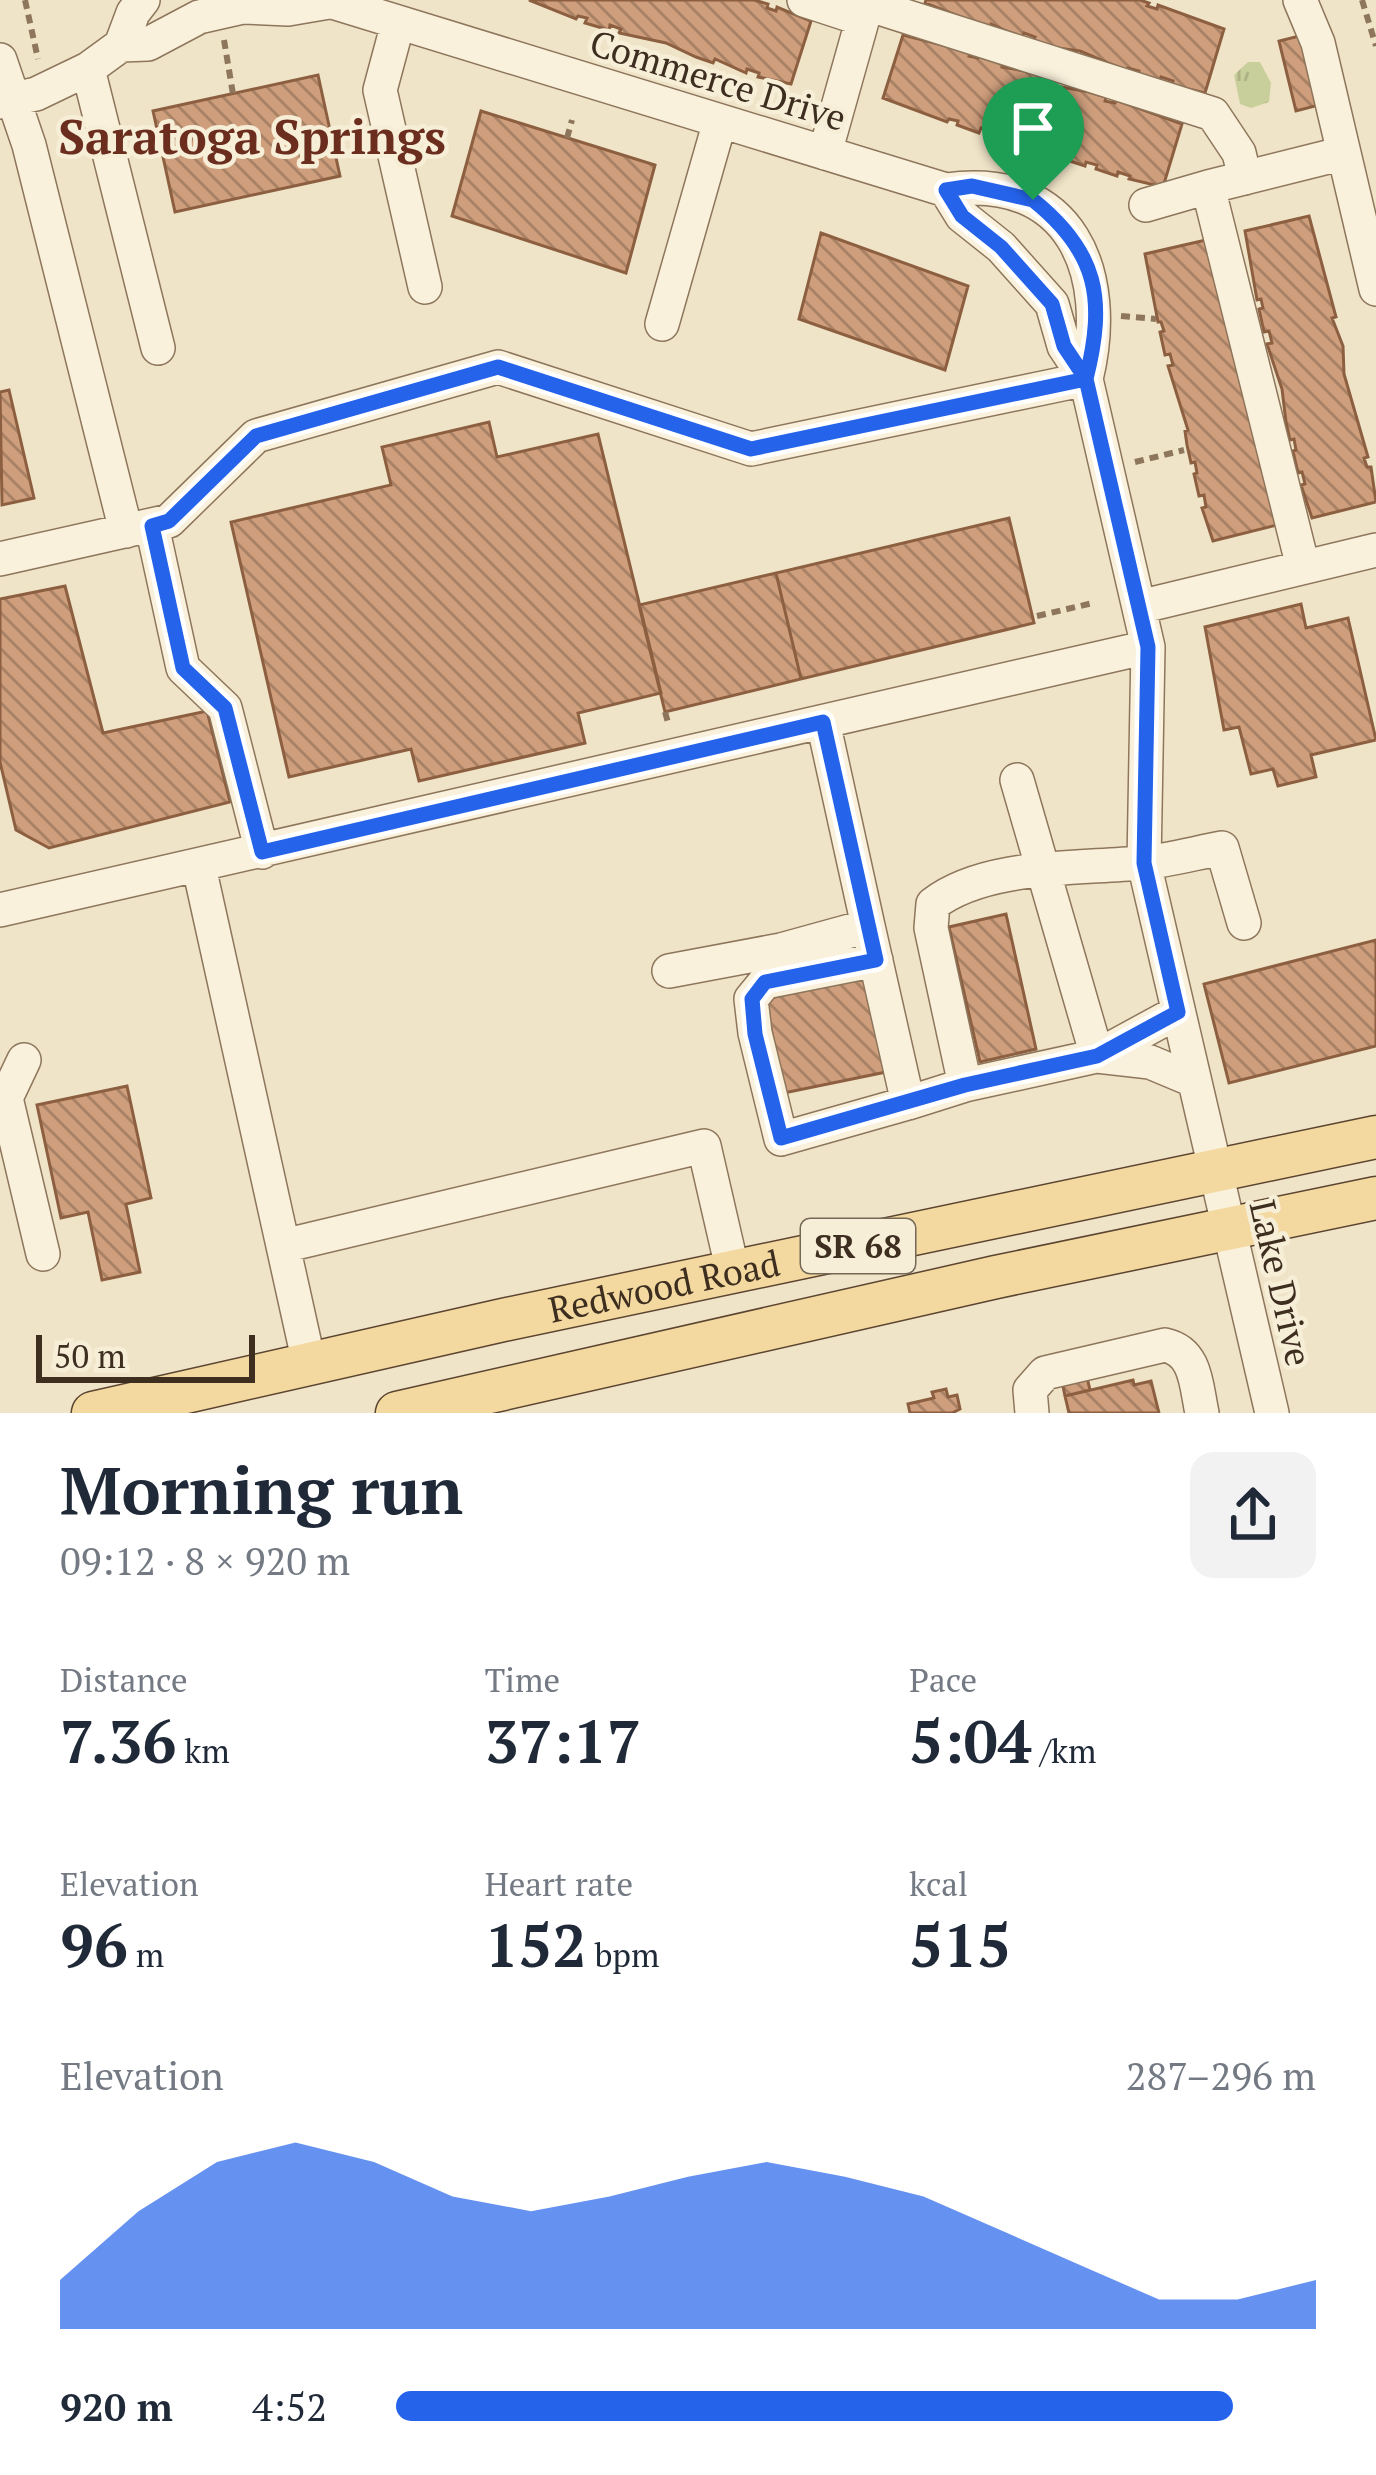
<!DOCTYPE html>
<html lang="en">
<head>
<meta charset="utf-8">
<style>
	body { margin:0; font-family:"PT Serif",serif; background:#f2f2f3; color:#1f2937; height:100vh; display:flex; flex-direction:column; font-size:45px; white-space:nowrap }
	* { box-sizing:border-box; margin:0 }
	p { font-size:39px; color:#747a83 }
	.icon { flex:none; width:66px; height:66px; fill:none; stroke:currentColor; stroke-width:2; stroke-linecap:round; stroke-linejoin:round }
	.map { position:relative; height:1413px; overflow:hidden }
	.panel { display:flex; flex-direction:column; background:#fff; flex:1 }
	.panel>* { flex:none }
	.scale { position:absolute; left:36px; bottom:30px; width:219px; box-sizing:border-box; padding-left:12px; border:6px solid #3d2e20; border-top:0; font-size:33px; line-height:42px; white-space:nowrap; color:#3d2e20; -webkit-text-stroke:9px #f7eed8; paint-order:stroke }
	.pin { position:absolute; display:grid; place-items:center; width:102px; height:102px; color:#fff; margin:-123px -51px; border-radius:50% 50% 50% 0; rotate:-45deg; box-shadow:0 0 12px #0007 }
	.pin .icon { rotate:45deg }
	.round { display:grid; place-items:center; flex:none; width:126px; height:126px; border-radius:24px; background:#f2f2f3 }
	.head { display:flex; align-items:center; justify-content:space-between; height:204px; padding:0 60px }
	h1 { font-size:66px; font-weight:600; line-height:90px }
	.metrics { display:grid; grid-template-columns:repeat(3,1fr); gap:18px; height:204px; padding:12px 60px }
	.metrics div { display:grid; align-content:center }
	.metrics b { font-size:60px; font-weight:600 }
	.metrics small { font-size:33px; font-weight:400 }
	.metrics p { font-size:33px }
	.chart { height:336px; padding:24px 60px }
	.chart p { display:flex; justify-content:space-between }
	.chart svg { width:100%; height:216px; margin-top:12px; fill:#2563eb; opacity:.7 }
	ul { padding:0 60px; list-style:none; font-size:39px }
	li { display:grid; grid-template-columns:192px 144px 1fr; align-items:center; height:90px }
	li i { height:30px; border-radius:15px; background:#2563eb }
	.map>svg:first-child { display:block }
</style>
</head>
<body>
<div class="map">
<svg width="1376" height="1413" viewBox="0 0 1376 1413">
	<defs>
		<pattern id="grass-tufts" width="24" height="20" patternUnits="userSpaceOnUse" patternTransform="scale(3)"><rect width="24" height="20" fill="#c9cf9b"/><path d="M3 7l-1-3M5 7V3M7 7l1-3M15 17l-1-3M17 17v-4M19 17l1-3" fill="none" stroke="#aeb285"/></pattern>
		<pattern id="building-back-hatch" width="6" height="6" patternUnits="userSpaceOnUse" patternTransform="scale(3)"><rect width="6" height="6" fill="#cf9f7d"/><path d="M-1 5l2 2M0 0l6 6M5-1l2 2" fill="none" stroke="#a98266"/></pattern>
	</defs>
	<rect width="100%" height="100%" fill="#f0e4c8"/>
	<path fill="url(#grass-tufts)" d="M1248,62H1260L1271,83L1269,102L1251,108L1240,104L1234,75Z"/>
	<path fill="url(#building-back-hatch)" stroke="#8d5f41" stroke-width="3" d="M529,0H754L768,4L767,8L776,11L777,7L811,21L791,84L758,77L759,73L747,69L746,73L715,59L713,63L696,57L666,43L619,33L621,29L610,25L609,30L585,23L587,18L578,16L576,19Z
		M926,0H1140L1149,3L1147,6L1157,9L1158,5L1224,29L1205,93L1172,85L1173,81L1161,77L1160,81L1138,75L1139,71L1128,68L1127,71L1080,51L1050,47L1033,41L1035,37L1024,33L1022,38L991,24L990,28L971,21L925,3Z
		M903,35L970,52L969,56L978,58L979,55L1003,63L1002,67L1031,72L1056,86L1089,92L1106,97L1105,101L1115,103L1116,100L1182,124L1163,187L1129,179L1130,176L1118,172L1117,176L1096,169L1097,165L1086,162L1085,166L1067,160L1037,146L991,136L992,132L981,128L979,133L957,125L958,121L949,119L947,122L883,98Z
		M1303,35L1319,105L1296,111L1279,41Z
		M318,75L340,176L175,212L153,111Z
		M481,111L655,165L626,273L452,216Z
		M1309,216L1336,317L1332,318L1343,346L1344,374L1368,457L1364,458L1367,467H1371L1376,502L1312,518L1301,485L1305,484L1302,472L1298,473L1293,451L1296,450L1294,439L1290,440L1286,422L1282,389L1267,344L1272,343L1269,331L1264,332L1259,309L1263,308L1261,299L1257,300L1245,231Z
		M821,233L968,286L945,370L799,319Z
		M1210,239L1277,525L1213,541L1202,508L1206,507L1204,495L1199,496L1194,474L1197,473L1195,462L1191,463L1187,445L1185,431L1188,430L1168,366L1173,365L1170,354L1165,355L1160,332L1164,331L1161,322H1158L1145,254Z
		M9,390L34,498L2,505L0,392Z
		M489,422L497,457L598,434L661,693L578,713L585,743L419,781L411,749L289,777L231,522L391,485L382,447Z
		M1009,518L1034,623L801,679L776,573Z
		M776,573L801,679L665,712L639,605Z
		M65,586L103,733L207,711L230,802L49,848L16,830L0,762V599Z
		M1301,604L1306,628L1348,618L1376,740L1311,755L1316,777L1278,786L1273,769L1251,774L1239,727L1224,730L1205,627Z
		M1006,914L1036,1049L980,1062L949,927Z
		M1376,940V1046L1229,1083L1204,984Z
		M867,977L886,1072L784,1093L765,999Z
		M127,1086L151,1198L126,1204L140,1272L102,1280L88,1212L61,1218L37,1105Z
		M1083,1361L1090,1390L1065,1396L1059,1367Z
		M1133,1380L1134,1385L1151,1381L1159,1413H1069L1065,1396Z
		M946,1389L948,1397L957,1395L960,1409L952,1413H910L908,1404L934,1398L932,1392Z"/>
	<g fill="none" stroke-linecap="round" stroke-linejoin="round">
		<defs>
			<path id="minor" d="M326,0L946,190C1071,172 1112,273 1086,379
				M804,0L862,19
				M1300,0L1318,43L1376,289
				M867,4L1213,114L1239,153L1245,178
				M398,23L380,90L425,287
				M121,45L133,13L143,0
				M0,60L29,145L126,531
				M88,69L158,348
				M0,102L36,94L88,69L121,45L148,44L199,17L243,7L288,9L329,2
				M825,153L868,0
				M946,190L962,216L1001,247L1052,304L1064,346L1086,379L1148,647L1144,863L1272,1413
				M1146,205L1208,187
				M662,324L720,121
				M152,526L183,668L225,708L262,852
				M0,559L169,521L256,436L498,367L751,449L1086,379
				M1303,567L1208,187L1344,153
				M1139,607L1376,550
				M1017,780L1097,1056
				M199,867L309,1363
				M0,910L1148,647
				M868,926L908,1103L965,1085L1097,1056L1150,1062L1193,1080
				M876,960L765,982L751,999L755,1033L781,1139L908,1103
				M669,971L781,950L868,926L823,722
				M1099,1055L1178,1012
				M24,1060L6,1098L43,1254
				M965,1085L931,928L933,904C985,864 1076,869 1140,863C1167,861 1195,853 1222,848L1244,923
				M283,1246L704,1146L733,1272
				M1032,1413L1030,1390L1045,1373L1165,1345C1197,1352 1196,1386 1202,1413"/>
			<g id="major">
				<path id="s1" d="M93,1413L503,1320L1376,1137"/>
				<path d="M397,1413L996,1277L1376,1198"/>
			</g>
		</defs>
		<use href="#minor" stroke="#8d765c" stroke-width="36"/>
		<use href="#major" stroke="#5b4430" stroke-width="45"/>
		<path stroke="#8d765c" stroke-width="6" stroke-dasharray="9 6" stroke-linecap="butt" d="M25,0L38,59
			M1362,0L1376,46
			M224,40L233,94
			M567,138L572,120
			M1121,316L1156,319
			M1135,462L1184,450
			M1037,616L1093,603
			M665,712L669,726"/>
		<use href="#minor" stroke="#faf1dc" stroke-width="33"/>
		<use href="#major" stroke="#f3d9a0" stroke-width="42"/>
	</g>
	<g fill="none" stroke-linecap="round" stroke-linejoin="round">
		<defs>
			<path id="route" d="M1033,200C1098,252 1106,299 1086,379L751,449L498,367L256,436L169,521L152,526L183,668L225,708L262,852L823,722L876,960L765,982L752,999L755,1034L781,1138L965,1085L1097,1056L1178,1012L1144,863L1148,647L1086,379L1064,346L1052,304L1001,247L962,216L946,190L972,186L1033,200"/>
		</defs>
		<use href="#route" stroke="#fff" stroke-width="24"/>
		<use href="#route" stroke="#2563eb" stroke-width="15"/>
	</g>
	<g text-anchor="middle" stroke-width="9" stroke-linejoin="round" paint-order="stroke">
		<rect fill="#f7eed8" stroke="#756857" stroke-width="3" x="801" y="1219" width="114" height="54" rx="9"/>
		<g font-size="33" font-weight="bold" fill="#3d2e20">
			<text x="858" y="1258">SR 68</text>
		</g>
		<g font-size="36" fill="#3d2e20" stroke="#f7eed8">
			<text transform="translate(718 80) rotate(17)" y="13">Commerce Drive</text>
			<text transform="translate(1281 1283) rotate(77)" y="13">Lake Drive</text>
			<text dy="13" stroke="none"><textPath href="#s1" startOffset="585">Redwood Road</textPath></text>
		</g>
		<g font-size="48" font-weight="bold" fill="#6b2e1e" stroke="#f7eed8">
			<text x="252" y="154">Saratoga Springs</text>
		</g>
	</g>
</svg>
<div class="scale">50 m</div>
<div class="pin" style="left:1033px;top:200px;background:#1e9e55"><svg class="icon" aria-label="arrive" viewBox="0 0 24 24"><path d="M6 21V4h12l-3 4 3 4H6"/></svg></div>
</div>
<section class="panel">
<div class="head"><div><h1>Morning run</h1><p>09:12 · 8 × 920 m</p></div><a class="round"><svg class="icon" aria-label="share" viewBox="0 0 24 24"><path d="M12 15V3M7 8l5-5 5 5M5 13v7h14v-7"/></svg></a></div>
<div class="metrics">
<div><p>Distance</p><b>7.36<small> km</small></b></div>
<div><p>Time</p><b>37:17</b></div>
<div><p>Pace</p><b>5:04<small> /km</small></b></div>
</div>
<div class="metrics">
<div><p>Elevation</p><b>96<small> m</small></b></div>
<div><p>Heart rate</p><b>152<small> bpm</small></b></div>
<div><p>kcal</p><b>515</b></div>
</div>
<div class="chart"><p><span>Elevation</span>287–296 m</p>
<svg viewBox="0 0 160 44" preserveAspectRatio="none"><path d="M0 44V34L10 20L20 10L30 6L40 10L50 17L60 20L70 17L80 13L90 10L100 13L110 17L120 24L130 31L140 38L150 38L160 34V44z"/></svg>
</div>
<ul>
<li><b>920 m</b>4:52<i style="width:91%"></i></li>
</ul>
</section>
</body>
</html>
